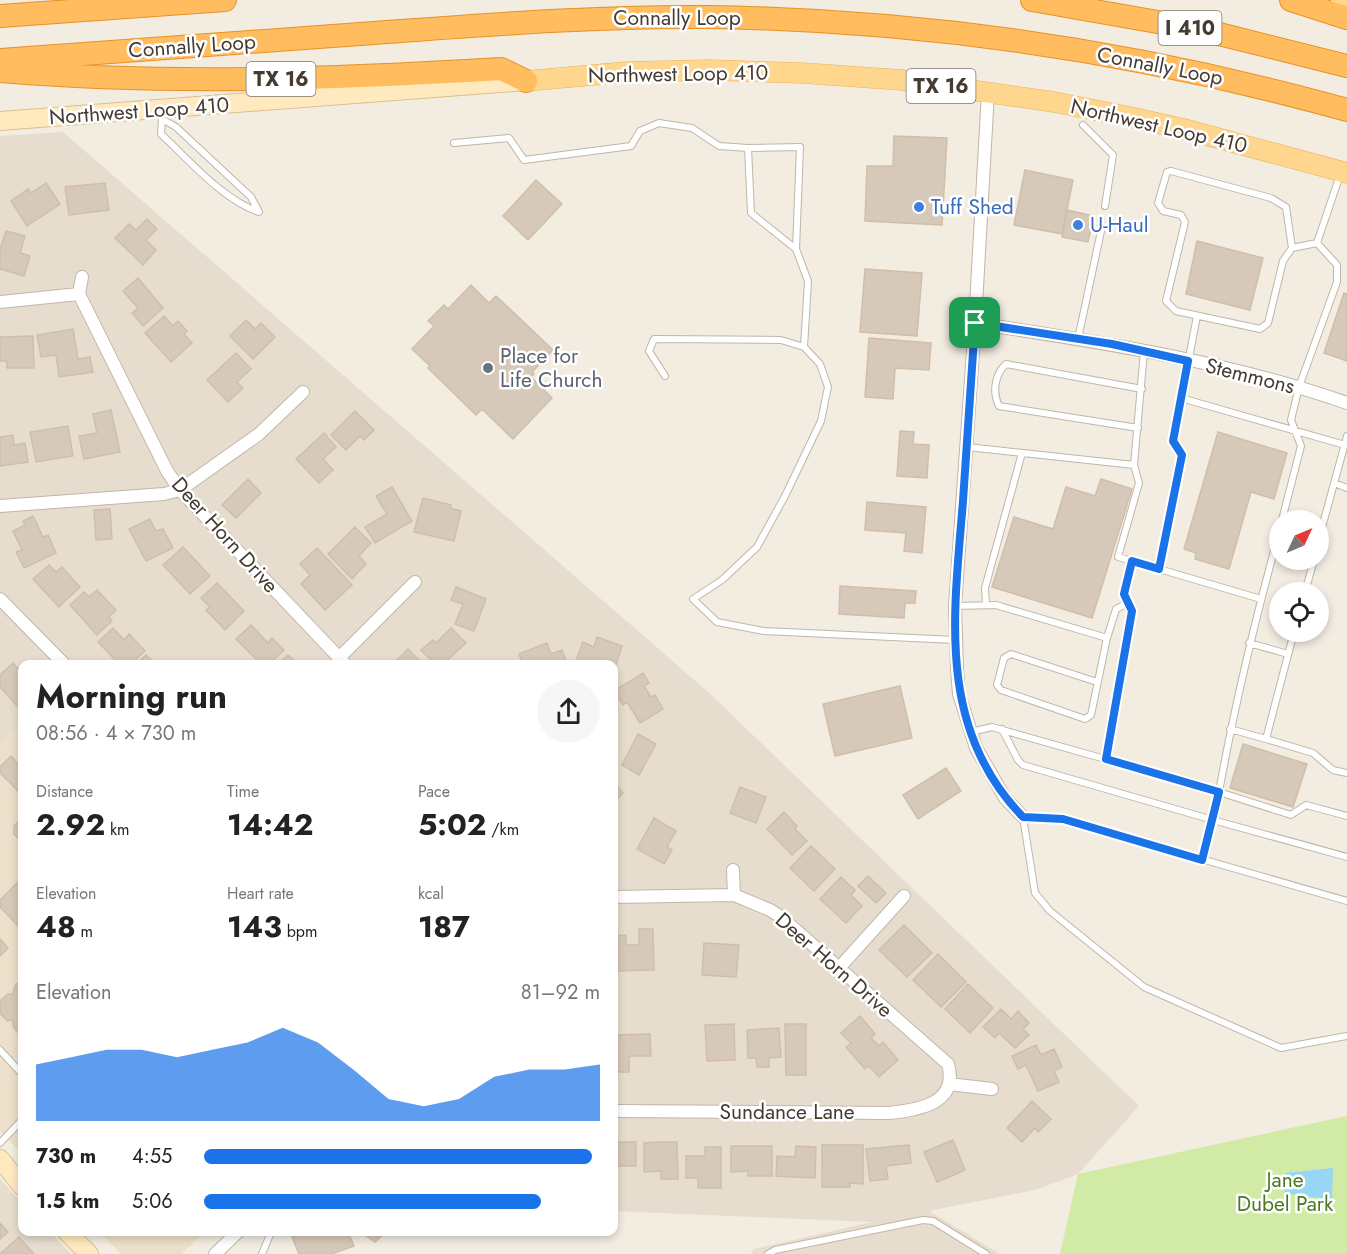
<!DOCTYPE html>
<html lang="en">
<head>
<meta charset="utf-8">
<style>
	body { margin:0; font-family:Jost,sans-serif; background:#f6f6f6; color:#222; height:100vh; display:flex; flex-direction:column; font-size:22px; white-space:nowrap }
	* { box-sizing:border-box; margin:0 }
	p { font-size:20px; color:#767676 }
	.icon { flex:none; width:33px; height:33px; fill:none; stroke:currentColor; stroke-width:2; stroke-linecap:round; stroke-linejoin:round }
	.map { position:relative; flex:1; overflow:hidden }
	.drawer { position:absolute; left:18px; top:660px; width:600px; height:576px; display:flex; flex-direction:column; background:#fff; border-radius:12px; box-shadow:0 3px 9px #0003 }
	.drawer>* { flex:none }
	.needle { width:39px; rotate:46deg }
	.tools { position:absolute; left:1269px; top:510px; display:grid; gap:12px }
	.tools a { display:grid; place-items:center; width:60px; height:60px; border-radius:50%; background:#fff; box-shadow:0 3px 9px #0003; font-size:30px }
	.pin { position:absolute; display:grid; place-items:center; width:51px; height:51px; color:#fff; margin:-26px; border-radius:12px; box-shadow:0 3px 9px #0006 }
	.round { display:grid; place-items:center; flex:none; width:63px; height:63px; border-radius:32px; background:#f6f6f6 }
	.head { display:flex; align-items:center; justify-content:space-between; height:102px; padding:0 18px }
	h1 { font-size:33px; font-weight:700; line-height:45px }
	.stats { display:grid; grid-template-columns:repeat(3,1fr); gap:9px; height:102px; padding:6px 18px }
	.stats div { display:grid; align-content:center }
	.stats b { font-size:30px; font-weight:700 }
	.stats small { font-size:16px; font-weight:400 }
	.stats p { font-size:16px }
	.chart { height:168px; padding:12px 18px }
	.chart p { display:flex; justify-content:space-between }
	.chart svg { width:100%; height:108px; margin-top:6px; fill:#1a73e8; opacity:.7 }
	ul { padding:0 18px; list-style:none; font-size:20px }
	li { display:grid; grid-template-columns:96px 72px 1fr; align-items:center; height:45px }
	li i { height:15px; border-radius:8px; background:#1a73e8 }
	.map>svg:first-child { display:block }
</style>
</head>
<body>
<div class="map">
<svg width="1347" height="1254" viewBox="0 0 1347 1254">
	<rect width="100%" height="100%" fill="#f2ece1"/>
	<path fill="#e7ddcf" d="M63,132L707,691L1139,1106L1078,1174L1035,1190L929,1211L1000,1254H751L754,1249L872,1222L614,1211V664H85L81,661L78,664H22V722L0,743V136Z
		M0,1179L22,1203V1232H50L71,1254H0Z"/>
	<path fill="#ede0ca" d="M22,722V1154L0,1131V743Z
		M99,1232H205L181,1254H121Z"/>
	<path fill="#d1eaa6" d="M1347,1116V1254H1060L1078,1174Z"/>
	<path fill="#98d6f5" d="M1333,1168L1332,1200L1284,1193L1285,1173Z"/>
	<path fill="#d7c9b9" stroke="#d0bea9" stroke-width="1.5" d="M894,136L947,138L942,225L865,221L867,166H893Z
		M1025,170L1073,180L1062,234L1014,225Z
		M536,180L562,204L528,240L503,216Z
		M46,183L60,204L27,226L11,201L28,189L31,193Z
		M105,183L109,210L69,215L65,187Z
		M1067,210L1094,216L1088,242L1062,237Z
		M147,219L157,229L146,240L156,250L143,265L115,238L129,224L136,230Z
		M6,231L25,236L20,253L30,256L24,276L0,269V250Z
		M1197,241L1263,258L1250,310L1186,294Z
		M865,269L922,273L917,336L860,332Z
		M138,278L163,308L143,326L132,313L138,308L123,291Z
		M471,285L489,303L496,296L553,350L532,372L534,374L531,377L552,398L513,439L482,409L476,415L428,368L430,366L412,349L434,326L428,321L444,305L448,309Z
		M1344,293L1347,294V361L1324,353Z
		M164,316L173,326L178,321L187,331L184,334L192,343L171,362L145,333Z
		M246,320L255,329L261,323L275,337L253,359L230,336Z
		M73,329L78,359L90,357L93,372L59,377L56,355L41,357L37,335Z
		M33,336L34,368H7V361H0V337Z
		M869,338L931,343L929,370L895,368L893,399L865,397Z
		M236,353L251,369L237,382L243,388L228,402L207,380Z
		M111,410L120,452L84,459L79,436L97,433L93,414Z
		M355,411L374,430L364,440L360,436L346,450L331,435Z
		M68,426L73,456L36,462L30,432Z
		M900,431L914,432L913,444L929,445L927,478L897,476Z
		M1218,432L1287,453L1274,499L1251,492L1229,569L1195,559L1196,553L1184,549Z
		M324,433L336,447L323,459L333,470L319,483L296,459Z
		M13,435L14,445L25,443L28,462L0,466V437Z
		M248,479L261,493L236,518L222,505Z
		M1101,479L1132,489L1092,618L992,587L1014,517L1053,529L1066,487L1095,496Z
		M392,487L412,521L375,543L365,527L387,514L376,496Z
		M423,498L451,505L450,508L461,511L454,541L414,532Z
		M867,502L926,507L922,553L904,551L906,533L865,530Z
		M110,509L112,539L96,540L94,510Z
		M33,516L43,537L48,535L56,553L24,568L16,552L22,550L13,531L25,525L23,521Z
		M150,519L156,531L163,529L173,548L146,561L129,529Z
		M355,527L371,543L359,556L366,564L352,579L328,554Z
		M183,547L210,576L190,594L163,565Z
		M317,548L352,585L325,610L301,584L310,575L300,564Z
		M49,565L56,572L62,567L80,587L59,607L33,579Z
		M217,583L244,611L225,630L206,610L210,607L201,598Z
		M840,586L916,591L915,603H905L904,618L839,614Z
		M456,587L486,599L474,631L455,624L463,604L451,600Z
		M97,590L116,610L109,617L112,621L97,635L70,605L84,592L89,597Z
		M251,625L268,643L272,638L284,650L269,664H261L236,639Z
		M113,628L124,640L129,634L145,651L131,664H119L98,642Z
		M451,628L466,643L443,664H435L421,650L433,640L436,643Z
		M597,637L622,646L614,671V664H575L583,642L594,647Z
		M547,643L551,654L562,650L567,664H523L519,654Z
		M408,649L422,663L393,664Z
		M146,655L155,664H137Z
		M288,655L298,664H278Z
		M13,663L22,673V704L19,708L0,687V675Z
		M643,673L649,683L644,686L651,697L655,695L663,709L640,723L627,702L623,705L614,691Z
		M900,686L912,738L835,756L823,704Z
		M638,734L656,744L639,775L622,765Z
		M1243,744L1307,764L1293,807L1230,788Z
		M11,756L22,769V795L0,773V767Z
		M946,768L961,791L918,819L903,795Z
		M614,782L623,793L614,802Z
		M740,787L766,797L756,823L730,813Z
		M784,812L797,826L795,829L807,841L792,855L767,829Z
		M22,818V841H21L14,834V826Z
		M654,818L676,831L667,847L672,850L664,864L637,849Z
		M811,846L835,869L814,891L790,868Z
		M868,876L886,893L876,903L858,886Z
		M841,877L855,890L851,895L862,906L846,923L820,899Z
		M22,878V930L0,907V900Z
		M904,925L932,953L907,977L879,950Z
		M639,929H653L654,970L614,971V936L626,935V945H639Z
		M0,939L8,948L0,956Z
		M704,943L739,945L736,977L702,975Z
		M938,954L966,982L941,1007L913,980Z
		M22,979V1037L14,1028L12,1020L7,1021L0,1013V1001L8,994H13L15,986Z
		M968,984L993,1008L970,1033L945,1009Z
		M1001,1009L1011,1019L1018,1011L1029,1023L1023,1029L1029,1035L1015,1048L999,1033L995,1038L983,1027Z
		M860,1016L875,1034L871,1038L879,1046L883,1042L898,1060L879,1077L869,1066L865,1069L846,1047L851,1043L841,1033Z
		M734,1024L735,1060L707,1061L705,1025Z
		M785,1024H806V1075H786Z
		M779,1028L781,1057L769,1058V1067H757L756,1058H748L747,1030Z
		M650,1034L651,1056H629V1072H614V1035Z
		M1036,1045L1041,1055L1054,1049L1062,1067L1054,1071L1059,1082L1038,1091L1026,1065L1018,1069L1012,1056Z
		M1032,1101L1051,1119L1038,1132L1035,1128L1022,1142L1007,1128Z
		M953,1140L965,1170L937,1182L924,1152Z
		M614,1142H636V1166H614Z
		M660,1142H677L678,1179H661V1171L644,1172V1143Z
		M822,1145H863V1184L850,1183V1187H822Z
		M909,1145L911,1163L886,1166L888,1179L870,1181L866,1149Z
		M731,1146H772V1176H748V1171L731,1172Z
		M796,1146L816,1147L815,1178L776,1176L777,1156L795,1157Z
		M705,1147H721V1188H698V1178H686V1156H705Z
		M0,1223L8,1232L0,1239Z
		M306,1232H348L354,1246L331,1254H299L292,1237Z
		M361,1232H386L375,1242Z
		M19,1237L34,1254H0Z"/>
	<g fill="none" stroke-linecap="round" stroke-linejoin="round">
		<defs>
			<path id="lane" d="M160,110L162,119L161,134C189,160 223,200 259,212L251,197L176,127L162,119
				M1083,125L1113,155L1105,206
				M454,143L509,138L524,160L631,146L640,131L659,123L692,128L719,146L748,148
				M1292,248L1286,207L1271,198L1171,171L1167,172L1158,203L1163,211L1181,215L1185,222L1166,301L1176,311L1260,329L1268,323L1283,261L1292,248L1317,243L1340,175
				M796,249L751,213L748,148L800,147L796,249L808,281L804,347
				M1078,339L1101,231
				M665,376L649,351L654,339L781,340L804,347L820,364L828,387L821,421L785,496L757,547L722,580L693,599L717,622L764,631L955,640
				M1181,398L1345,445
				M1138,428L999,406C992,392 995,374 1006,364L1142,389
				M967,447L1134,465L1144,351
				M1334,483L1347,488
				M1282,520L1301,446L1291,420L1299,387L1337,282V265L1317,243
				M1318,542L1347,436
				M1132,561L1118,557L1139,483L1134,465
				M1159,569L1261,599
				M1305,592L1314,560
				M986,605L985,588L1022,453
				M955,606L996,605L1107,638L1116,609L1128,603
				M1249,643L1288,654
				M1097,682L1011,654L1004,658L997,685L1001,690L1085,719L1091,715L1107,638
				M1002,729L1018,760L1023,765L1213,820L1202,860
				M1230,729L1266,739L1294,632
				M971,732L992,727L1105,759L1132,611L1123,594L1132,561L1159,569L1182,455L1173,441L1197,316
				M1266,739L1313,753L1333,770L1347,773
				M1105,759L1219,792C1235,703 1256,616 1280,529
				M1347,816L1306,805L1291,815L1219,792L1213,820L1347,857
				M1347,901L1063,819L1023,817L1035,893L1050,911L1144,987L1281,1048L1347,1036
				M0,1050L22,1074
				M0,1143L22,1120
				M262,1254L271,1232
				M768,1254L775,1250L923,1220L933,1221L986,1254"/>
			<path id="street" d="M988,92L975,323L955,606L957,669L959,694L976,748L1005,798L1023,817
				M79,294L167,471L180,490L345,664
				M79,294L82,277
				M0,302L79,294
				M975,323C1100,342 1227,361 1347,403
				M0,506L164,494L180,490L259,434L303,392
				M0,599L64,664
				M339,658L415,582
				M733,870L734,895
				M614,897L734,895L770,910L781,917L948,1064C959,1104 918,1110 889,1113L614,1111
				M839,968L904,896
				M949,1084L992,1089
				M215,1254L238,1232"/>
			<path id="secondary" d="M0,121L526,81
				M0,1159L22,1186
				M67,1232L89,1254"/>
			<path id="primary" d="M1341,0L1347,2
				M526,81L626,72L709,70L802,73L902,80L1054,102L1130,117L1184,129L1347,173"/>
			<path id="highway" d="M1032,0L1203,30L1347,66
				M1291,0L1347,18
				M0,16L225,0
				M0,60C125,51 249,42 374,33C485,25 596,16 708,17C924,20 1139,52 1347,110
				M0,71C167,85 334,79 501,69L526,81"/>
		</defs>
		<use href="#lane" stroke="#c1b6a7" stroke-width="8"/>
		<use href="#street" stroke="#c1b6a7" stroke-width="14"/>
		<use href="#secondary" stroke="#d9c08f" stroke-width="20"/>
		<use href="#primary" stroke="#ebb356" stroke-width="21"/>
		<use href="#highway" stroke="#e89126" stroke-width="24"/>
		<use href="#lane" stroke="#fff" stroke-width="6"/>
		<use href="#street" stroke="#fff" stroke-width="12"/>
		<use href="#secondary" stroke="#ffeabf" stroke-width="18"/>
		<use href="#primary" stroke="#ffd68e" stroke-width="20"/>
		<use href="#highway" stroke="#ffbd60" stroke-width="22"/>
	</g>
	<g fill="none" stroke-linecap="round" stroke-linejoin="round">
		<defs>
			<path id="route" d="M975,323L1112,344L1188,361L1173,441L1182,455L1159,569L1132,561L1124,594L1132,611L1106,759L1219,792L1202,860L1063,819L1023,817C936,728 954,613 963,501C967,442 971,382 975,323Z"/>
		</defs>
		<use href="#route" stroke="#fff" stroke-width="12"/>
		<use href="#route" stroke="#1a73e8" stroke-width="8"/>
	</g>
	<g fill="#3f7fe0" stroke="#fff" stroke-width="2">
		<circle cx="919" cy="207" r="6"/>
		<circle cx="1078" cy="225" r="6"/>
	</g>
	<circle fill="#6b7280" stroke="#fff" stroke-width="2" cx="488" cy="368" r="6"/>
	<g text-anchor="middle" stroke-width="5" stroke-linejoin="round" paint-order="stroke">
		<g fill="#fff" stroke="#7c7670" stroke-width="1.5">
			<rect x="1158.5" y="11" width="63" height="34" rx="4.5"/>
			<rect x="246.5" y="62" width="69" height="34" rx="4.5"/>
			<rect x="906.5" y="69" width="69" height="34" rx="4.5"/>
		</g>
		<g font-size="20" font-weight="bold" fill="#443b32">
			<text x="1190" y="35">I 410</text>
			<text x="281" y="86">TX 16</text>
			<text x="941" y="93">TX 16</text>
		</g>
		<g font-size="21" fill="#443b32" stroke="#fff">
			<text x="677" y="25">Connally Loop</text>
			<text transform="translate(192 46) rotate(-4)" y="7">Connally Loop</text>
			<text transform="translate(1160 66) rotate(11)" y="7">Connally Loop</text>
			<text transform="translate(678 74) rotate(-1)" y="7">Northwest Loop 410</text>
			<text transform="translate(139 111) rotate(-4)" y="7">Northwest Loop 410</text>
			<text transform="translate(1159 126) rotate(13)" y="7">Northwest Loop 410</text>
			<text transform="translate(1250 376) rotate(14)" y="7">Stemmons</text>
			<text transform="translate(225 535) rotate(48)" y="7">Deer Horn Drive</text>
			<text transform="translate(834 965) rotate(41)" y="7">Deer Horn Drive</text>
			<text x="787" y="1119">Sundance Lane</text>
		</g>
		<g font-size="21" fill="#366cbe" stroke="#fff" text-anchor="start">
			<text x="931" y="214">Tuff Shed</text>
			<text x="1090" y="232">U-Haul</text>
		</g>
		<g font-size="21" fill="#5b616d" stroke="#fff" text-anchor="start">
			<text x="500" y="363">Place for<tspan x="500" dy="24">Life Church</tspan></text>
		</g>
		<g font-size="21" fill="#4a7922" stroke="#fff">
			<text x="1285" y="1187">Jane<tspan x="1285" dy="24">Dubel Park</tspan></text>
		</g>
	</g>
</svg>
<div class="tools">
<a><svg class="needle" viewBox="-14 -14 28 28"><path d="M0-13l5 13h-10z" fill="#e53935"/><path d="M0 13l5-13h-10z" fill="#767676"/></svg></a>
<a><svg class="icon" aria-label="locate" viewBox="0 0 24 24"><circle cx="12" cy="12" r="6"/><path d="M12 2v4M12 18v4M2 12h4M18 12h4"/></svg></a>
</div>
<div class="pin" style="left:975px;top:323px;background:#1e9e55"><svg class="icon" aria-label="arrive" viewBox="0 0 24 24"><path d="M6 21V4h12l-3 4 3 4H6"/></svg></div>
<section class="drawer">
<div class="head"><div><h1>Morning run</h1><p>08:56 · 4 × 730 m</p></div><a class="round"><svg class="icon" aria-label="share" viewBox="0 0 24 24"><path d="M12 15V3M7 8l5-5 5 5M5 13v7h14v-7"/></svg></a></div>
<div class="stats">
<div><p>Distance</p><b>2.92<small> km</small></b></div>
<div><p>Time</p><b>14:42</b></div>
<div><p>Pace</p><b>5:02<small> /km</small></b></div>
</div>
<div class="stats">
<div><p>Elevation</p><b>48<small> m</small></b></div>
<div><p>Heart rate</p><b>143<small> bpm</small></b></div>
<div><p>kcal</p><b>187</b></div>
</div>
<div class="chart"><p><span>Elevation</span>81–92 m</p>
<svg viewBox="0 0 160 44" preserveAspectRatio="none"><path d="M0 44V21L10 18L20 15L30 15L40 18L50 15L60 12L70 6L80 12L90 23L100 35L110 38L120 35L130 26L140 23L150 23L160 21V44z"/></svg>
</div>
<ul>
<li><b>730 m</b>4:55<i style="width:98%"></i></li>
<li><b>1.5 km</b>5:06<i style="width:85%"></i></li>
</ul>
</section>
</div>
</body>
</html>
